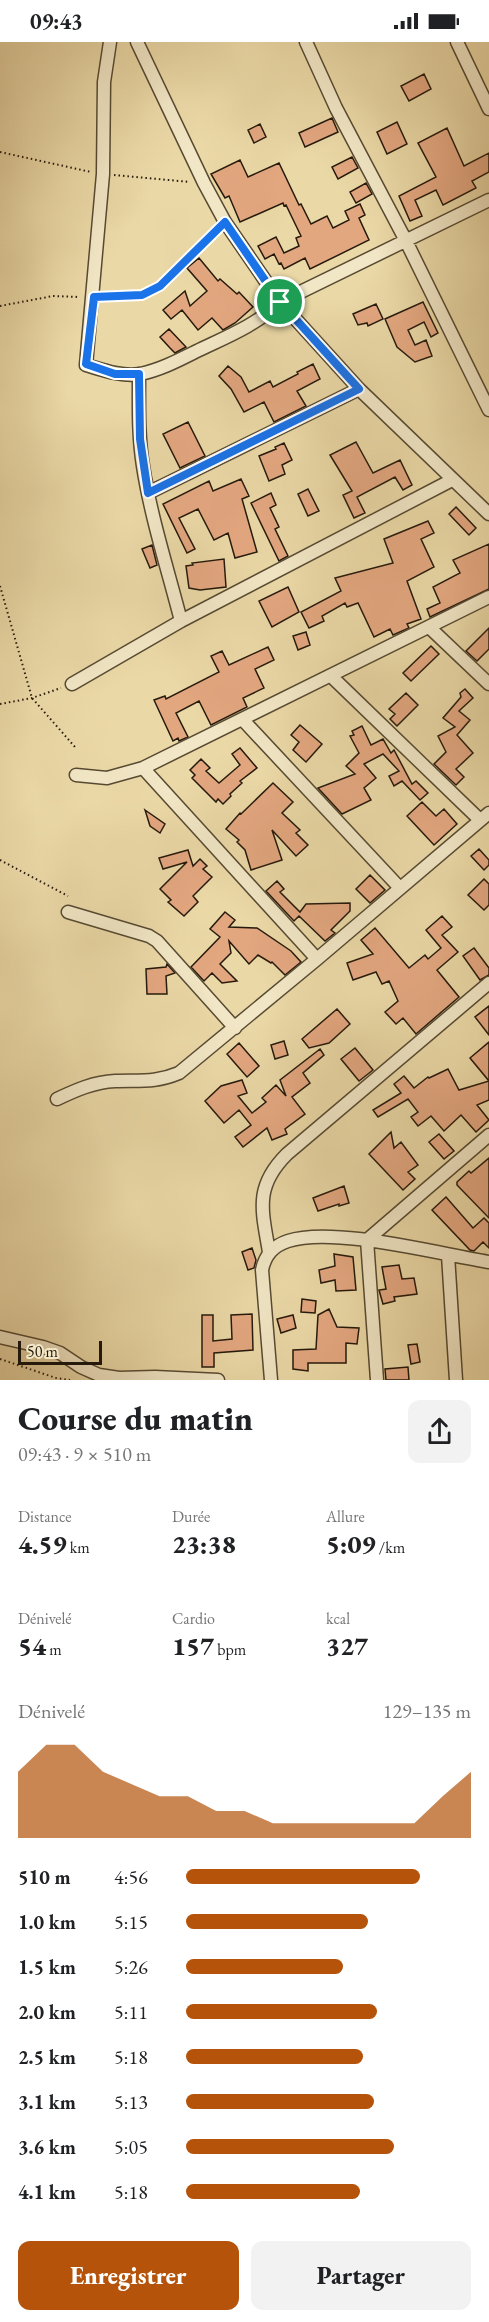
<!DOCTYPE html>
<html lang="fr">
<head>
<meta charset="utf-8">
<style>
	body { margin:0; font-family:"EB Garamond",serif; background:#f2f2f2; color:#202124; height:100vh; display:flex; flex-direction:column; font-size:22px; white-space:nowrap }
	* { box-sizing:border-box; margin:0 }
	p { font-size:20px; color:#757577 }
	.icon { flex:none; width:33px; height:33px; fill:none; stroke:currentColor; stroke-width:2; stroke-linecap:round; stroke-linejoin:round }
	.map { position:relative; height:1338px; overflow:hidden }
	.details { display:flex; flex-direction:column; background:#fff; flex:1 }
	.details>* { flex:none }
	.scale { position:absolute; left:18px; bottom:15px; width:84px; box-sizing:border-box; padding-left:6px; border:3px solid #261a0c; border-top:0; font-size:16px; line-height:21px; white-space:nowrap; color:#261a0c; -webkit-text-stroke:4px #f1e6c5; paint-order:stroke }
	.pin { position:absolute; display:grid; place-items:center; width:51px; height:51px; color:#fff; margin:-26px; border:3px solid #fff; border-radius:50%; box-shadow:0 2px 6px #0007 }
	.round { display:grid; place-items:center; flex:none; width:63px; height:63px; border-radius:12px; background:#f2f2f2 }
	.head { display:flex; align-items:center; justify-content:space-between; height:102px; padding:0 18px }
	h1 { font-size:33px; font-weight:800; line-height:45px }
	.stats { display:grid; grid-template-columns:repeat(3,1fr); gap:9px; height:102px; padding:6px 18px }
	.stats div { display:grid; align-content:center }
	.stats b { font-size:26px; font-weight:800 }
	.stats small { font-size:16px; font-weight:400 }
	.stats p { font-size:16px }
	.chart { height:168px; padding:12px 18px }
	.chart p { display:flex; justify-content:space-between }
	.chart svg { width:100%; height:108px; margin-top:6px; fill:#b45309; opacity:.7 }
	.primary-button { display:flex; gap:12px; margin-top:auto; padding:12px 18px }
	.primary-button a { flex:1; height:69px; border-radius:12px; background:#b45309; color:#fff; font-size:24px; font-weight:800; line-height:69px; text-align:center }
	.primary-button a+a { background:#f2f2f2; color:#202124 }
	ul { padding:0 18px; list-style:none; font-size:20px }
	li { display:grid; grid-template-columns:96px 72px 1fr; align-items:center; height:45px }
	li i { height:15px; border-radius:8px; background:#b45309 }
	.status { display:flex; justify-content:space-between; align-items:center; height:42px; padding:0 30px; background:#fff; direction:ltr }
	.status svg { height:16px; fill:currentColor }
	.map>svg:first-child { display:block }
</style>
</head>
<body>
<div class="status"><b>09:43</b><svg viewBox="0 0 49 12"><path d="M0 12V9h3v3zM5 12V6h3v6zM10 12V3h3v9zM15 12V0h3v12zM26 1h20v11H26zM47 4h2v5h-2z"/></svg></div>
<div class="map">
<svg width="489" height="1338" viewBox="0 0 489 1338">
	<rect width="100%" height="100%" fill="#ead8a6"/>
	<filter id="stains"><feTurbulence type="fractalNoise" baseFrequency=".00333" numOctaves="4"/><feColorMatrix values="0 0 0 0 .2 0 0 0 0 .09 0 0 0 0 .02 0 0 0 .5 -.17"/></filter>
	<radialGradient id="worn" r=".72"><stop offset=".6" stop-color="#630" stop-opacity="0"/><stop offset="1" stop-color="#630" stop-opacity=".3"/></radialGradient>
	<path fill="#e3a780" stroke="#261a0c" stroke-width="1.5" d="M424,32L431,47L409,59L401,44Z
		M332,76L338,90L305,105L299,91Z
		M397,80L407,102L387,112L377,90Z
		M260,82L266,95L254,101L248,88Z
		M447,86L464,124L489,111V130L472,139L476,146L443,163L436,148L415,158L422,174L410,179L399,154L436,135L418,101Z
		M352,115L358,126L338,137L332,125Z
		M240,118L248,135L279,121L299,163L301,162L311,182L327,174L333,186L349,178L345,169L360,162L365,173L359,176L369,198L310,227L305,216L284,227L281,221L279,222L274,212L265,217L258,204L276,195L284,211L299,204L296,196L301,194L286,163L284,164L283,161L240,180L229,154L225,156L211,132Z
		M366,141L372,152L356,161L350,150Z
		M199,216L218,239L220,237L237,252L239,250L253,265L235,281L223,288L212,276L198,288L182,268L171,277L163,268L185,249L190,264L207,249L187,226Z
		M423,260L438,291L431,295L424,280L408,288L415,303L426,298L432,314L415,320L397,305L385,277Z
		M376,262L383,277L368,284L367,281L358,283L353,272Z
		M169,287L186,305L175,311L170,306L160,295Z
		M313,322L320,337L297,349L306,364L274,380L264,360L244,370L231,347L219,334L228,324L241,335L249,350L270,339L273,345L298,332L297,330Z
		M188,380L205,414L180,426L163,392Z
		M356,400L373,431L400,418L412,443L403,448L395,435L357,455L365,471L354,476L343,453L352,449L330,413Z
		M284,401L292,418L282,423L285,432L269,439L259,414L276,407L275,405Z
		M241,437L249,454L242,457L257,510L235,516L228,491L214,498L198,467L179,476L195,507L187,511L163,462L209,439L213,449Z
		M308,447L319,469L308,474L298,452Z
		M271,451L276,463L270,466L279,485L275,487L288,514L279,519L251,461Z
		M456,465L476,486L469,493L449,472Z
		M428,479L434,491L421,497L434,525L407,539L421,577L407,582L409,586L393,593L390,587L374,595L358,561L347,565L345,561L322,574L324,579L309,586L301,570L341,549L335,536L393,521L384,497Z
		M489,502V547L430,575L427,567L440,561L433,545L460,531L453,518Z
		M152,503L157,523L150,526L142,507Z
		M224,517L226,545L200,548L189,546L186,524L193,523L192,521Z
		M288,545L299,570L272,585L259,559Z
		M489,586V607L477,619L466,609Z
		M306,590L310,603L298,608L293,594Z
		M431,604L439,612L411,639L403,631Z
		M268,605L274,618L255,627L264,646L243,656L247,665L211,683L199,659L176,671L188,695L179,699L178,696L173,699L154,658L165,654L166,657L219,630L211,614L222,609L229,623Z
		M465,647L473,656L459,669L470,678L457,693L473,711L456,727L464,735L456,743L434,722L446,710L438,694L455,685L443,676L461,655L460,651Z
		M406,651L418,663L397,684L390,677L395,672L389,667Z
		M300,683L322,702L306,720L293,708L299,700L291,693Z
		M362,684L371,703L383,697L391,711L394,708L412,742L416,739L428,751L420,758L402,739L394,744L389,734L399,729L383,712L364,722L376,736L364,746L371,758L342,772L318,746L355,732L346,724L359,711L350,694L354,693L352,689Z
		M240,706L257,726L240,739L242,741L230,752L231,754L223,762L218,757L216,760L192,736L195,733L190,728L201,717L210,726L206,729L219,741L240,723L232,712Z
		M273,741L293,760L282,771L300,788L296,791L308,803L296,814L272,788L282,818L251,828L245,808L237,800L239,798L226,787L240,771L241,772Z
		M422,760L436,774L444,767L457,782L434,803L407,774Z
		M145,768L165,782L160,791L150,784Z
		M479,807L489,818V823L484,828L471,814Z
		M188,808L193,824L200,817L207,824L203,827L212,835L193,854L198,860L184,874L168,860L171,858L160,847L187,820L163,827L159,816Z
		M370,833L385,848L370,861L356,847Z
		M484,837L489,842V863L484,868L468,853Z
		M277,839L284,847L280,850L300,870L306,862L350,861V869L331,888L335,891L325,899L299,874L294,879L266,849Z
		M225,870L235,878L229,885L257,886L291,909L301,920L285,933L272,920L271,921L258,913L249,922L229,899L231,911L220,922L237,939L222,941L212,931L204,939L191,925L220,895L210,887Z
		M442,874L452,885L442,893L458,910L437,928L459,955L416,992L403,976L396,982L385,970L398,959L389,939L382,942L376,930L353,938L347,921L373,912L361,898L375,886L409,926L425,913L428,917L441,906L426,888Z
		M474,906L489,926V933L480,938L463,914Z
		M167,922L175,931L166,934L167,952H147L146,927L166,925Z
		M489,964V993L475,975Z
		M337,967L350,982L329,1001L309,1006L302,997Z
		M284,999L288,1013L275,1017L271,1003Z
		M489,1000V1039L470,1016Z
		M239,1001L259,1024L247,1035L227,1012Z
		M355,1006L373,1028L359,1039L341,1017Z
		M320,1007L324,1013L303,1031L310,1041L292,1055L305,1072L285,1087L287,1092L272,1098L267,1086L243,1105L235,1095L251,1083L239,1068L224,1081L205,1059L221,1044L242,1038L247,1051L238,1054L252,1071L266,1060L262,1056L276,1043L286,1054L280,1038Z
		M448,1027L459,1048L489,1039V1058L477,1063L489,1078L476,1090L461,1073L444,1089L431,1074L418,1084L411,1075L418,1070L408,1057L378,1075L373,1068L401,1051L394,1042L404,1034L414,1046L428,1035L429,1036Z
		M391,1090L394,1106L401,1100L418,1123L408,1130L415,1137L403,1148L369,1112Z
		M439,1092L454,1109L444,1117L429,1100Z
		M489,1116V1176L457,1143V1140L469,1129L471,1131Z
		M344,1144L349,1161L339,1164V1162L318,1169L313,1156Z
		M446,1155L473,1186L484,1176L489,1181V1206L483,1200L474,1209L470,1208L432,1168Z
		M252,1206L256,1218L254,1226L248,1228L242,1210Z
		M334,1212L353,1215L356,1248L336,1249L335,1238L321,1241L319,1228L335,1224Z
		M399,1223L402,1237L414,1236L417,1252L394,1255L395,1259L383,1262L379,1248L386,1247L382,1225Z
		M302,1257L316,1259L315,1271L301,1270Z
		M329,1267L337,1285L359,1286L357,1302L346,1301V1321H308V1329L293,1327V1308L316,1307L318,1273Z
		M252,1272L253,1308L214,1311V1325H202V1273H213V1299L232,1297L231,1273Z
		M293,1273L296,1286L281,1291L277,1277Z
		M417,1302L420,1320L411,1322L408,1303Z
		M408,1325L409,1338H386L385,1327Z"/>
	<g fill="none" stroke-linecap="round" stroke-linejoin="round">
		<defs>
			<path id="street" d="M110,0L104,40L103,132L86,323C103,328 122,335 140,332C160,328 179,318 197,309C226,295 257,283 280,260L489,158
				M137,0L204,141L225,180L280,260L359,347L489,472
				M306,0L336,66L405,197L489,368
				M457,0L489,67
				M139,332C139,363 138,393 143,424C151,476 168,528 181,579
				M148,451L359,347
				M429,585L489,642
				M331,634L480,778
				M72,642L181,579L452,438
				M243,678L399,845
				M143,726L317,917
				M76,733L107,736L143,726L489,555
				M68,870L149,894L157,899L235,986
				M57,1057C76,1048 94,1040 115,1039C140,1038 155,1041 179,1031L317,917L489,771
				M269,1210C262,1168 254,1145 287,1112L489,941
				M448,1213L456,1338
				M0,1295L43,1305L60,1311L81,1325L99,1333L119,1336L155,1335L218,1338
				M271,1338L262,1228C265,1213 273,1204 288,1199C333,1184 439,1212 489,1220
				M377,1338L367,1198L489,1093"/>
		</defs>
		<use href="#street" stroke="#574a32" stroke-width="15"/>
		<path stroke="#261a0c" stroke-width="2" stroke-dasharray="1.5 3" stroke-linecap="butt" d="M0,110L91,130
			M114,133L190,140
			M104,255L142,253L160,244L217,188
			M0,264L53,254L80,255
			M0,544L32,656L75,705
			M0,662L32,656L61,646
			M0,818L68,854
			M0,1317L56,1336L70,1338"/>
		<use href="#street" stroke="#f1e6c5" stroke-width="12"/>
	</g>
	<g fill="none" stroke-linecap="round" stroke-linejoin="round">
		<defs>
			<path id="route" d="M225,180L280,260L359,347L148,451L140,397L139,332H115L86,322L94,255L142,253L160,244Z"/>
		</defs>
		<use href="#route" stroke="#fff" stroke-width="12"/>
		<use href="#route" stroke="#1a73e8" stroke-width="8"/>
	</g>
	<rect width="100%" height="100%" filter="url(#stains)"/>
	<rect width="100%" height="100%" fill="url(#worn)"/>
</svg>
<div class="scale">50 m</div>
<div class="pin" style="left:280px;top:260px;background:#1e9e55"><svg class="icon" aria-label="arrive" viewBox="0 0 24 24"><path d="M6 21V4h12l-3 4 3 4H6"/></svg></div>
</div>
<section class="details">
<div class="head"><div><h1>Course du matin</h1><p>09:43 · 9 × 510 m</p></div><a class="round"><svg class="icon" aria-label="share" viewBox="0 0 24 24"><path d="M12 15V3M7 8l5-5 5 5M5 13v7h14v-7"/></svg></a></div>
<div class="stats">
<div><p>Distance</p><b>4.59<small> km</small></b></div>
<div><p>Durée</p><b>23:38</b></div>
<div><p>Allure</p><b>5:09<small> /km</small></b></div>
</div>
<div class="stats">
<div><p>Dénivelé</p><b>54<small> m</small></b></div>
<div><p>Cardio</p><b>157<small> bpm</small></b></div>
<div><p>kcal</p><b>327</b></div>
</div>
<div class="chart"><p><span>Dénivelé</span>129–135 m</p>
<svg viewBox="0 0 160 44" preserveAspectRatio="none"><path d="M0 44V17L10 6L20 6L30 17L40 22L50 27L60 27L70 33L80 33L90 38L100 38L110 38L120 38L130 38L140 38L150 27L160 17V44z"/></svg>
</div>
<ul>
<li><b>510 m</b>4:56<i style="width:82%"></i></li>
<li><b>1.0 km</b>5:15<i style="width:64%"></i></li>
<li><b>1.5 km</b>5:26<i style="width:55%"></i></li>
<li><b>2.0 km</b>5:11<i style="width:67%"></i></li>
<li><b>2.5 km</b>5:18<i style="width:62%"></i></li>
<li><b>3.1 km</b>5:13<i style="width:66%"></i></li>
<li><b>3.6 km</b>5:05<i style="width:73%"></i></li>
<li><b>4.1 km</b>5:18<i style="width:61%"></i></li>
</ul>
<div class="primary-button"><a>Enregistrer</a><a>Partager</a></div>
</section>
</body>
</html>
